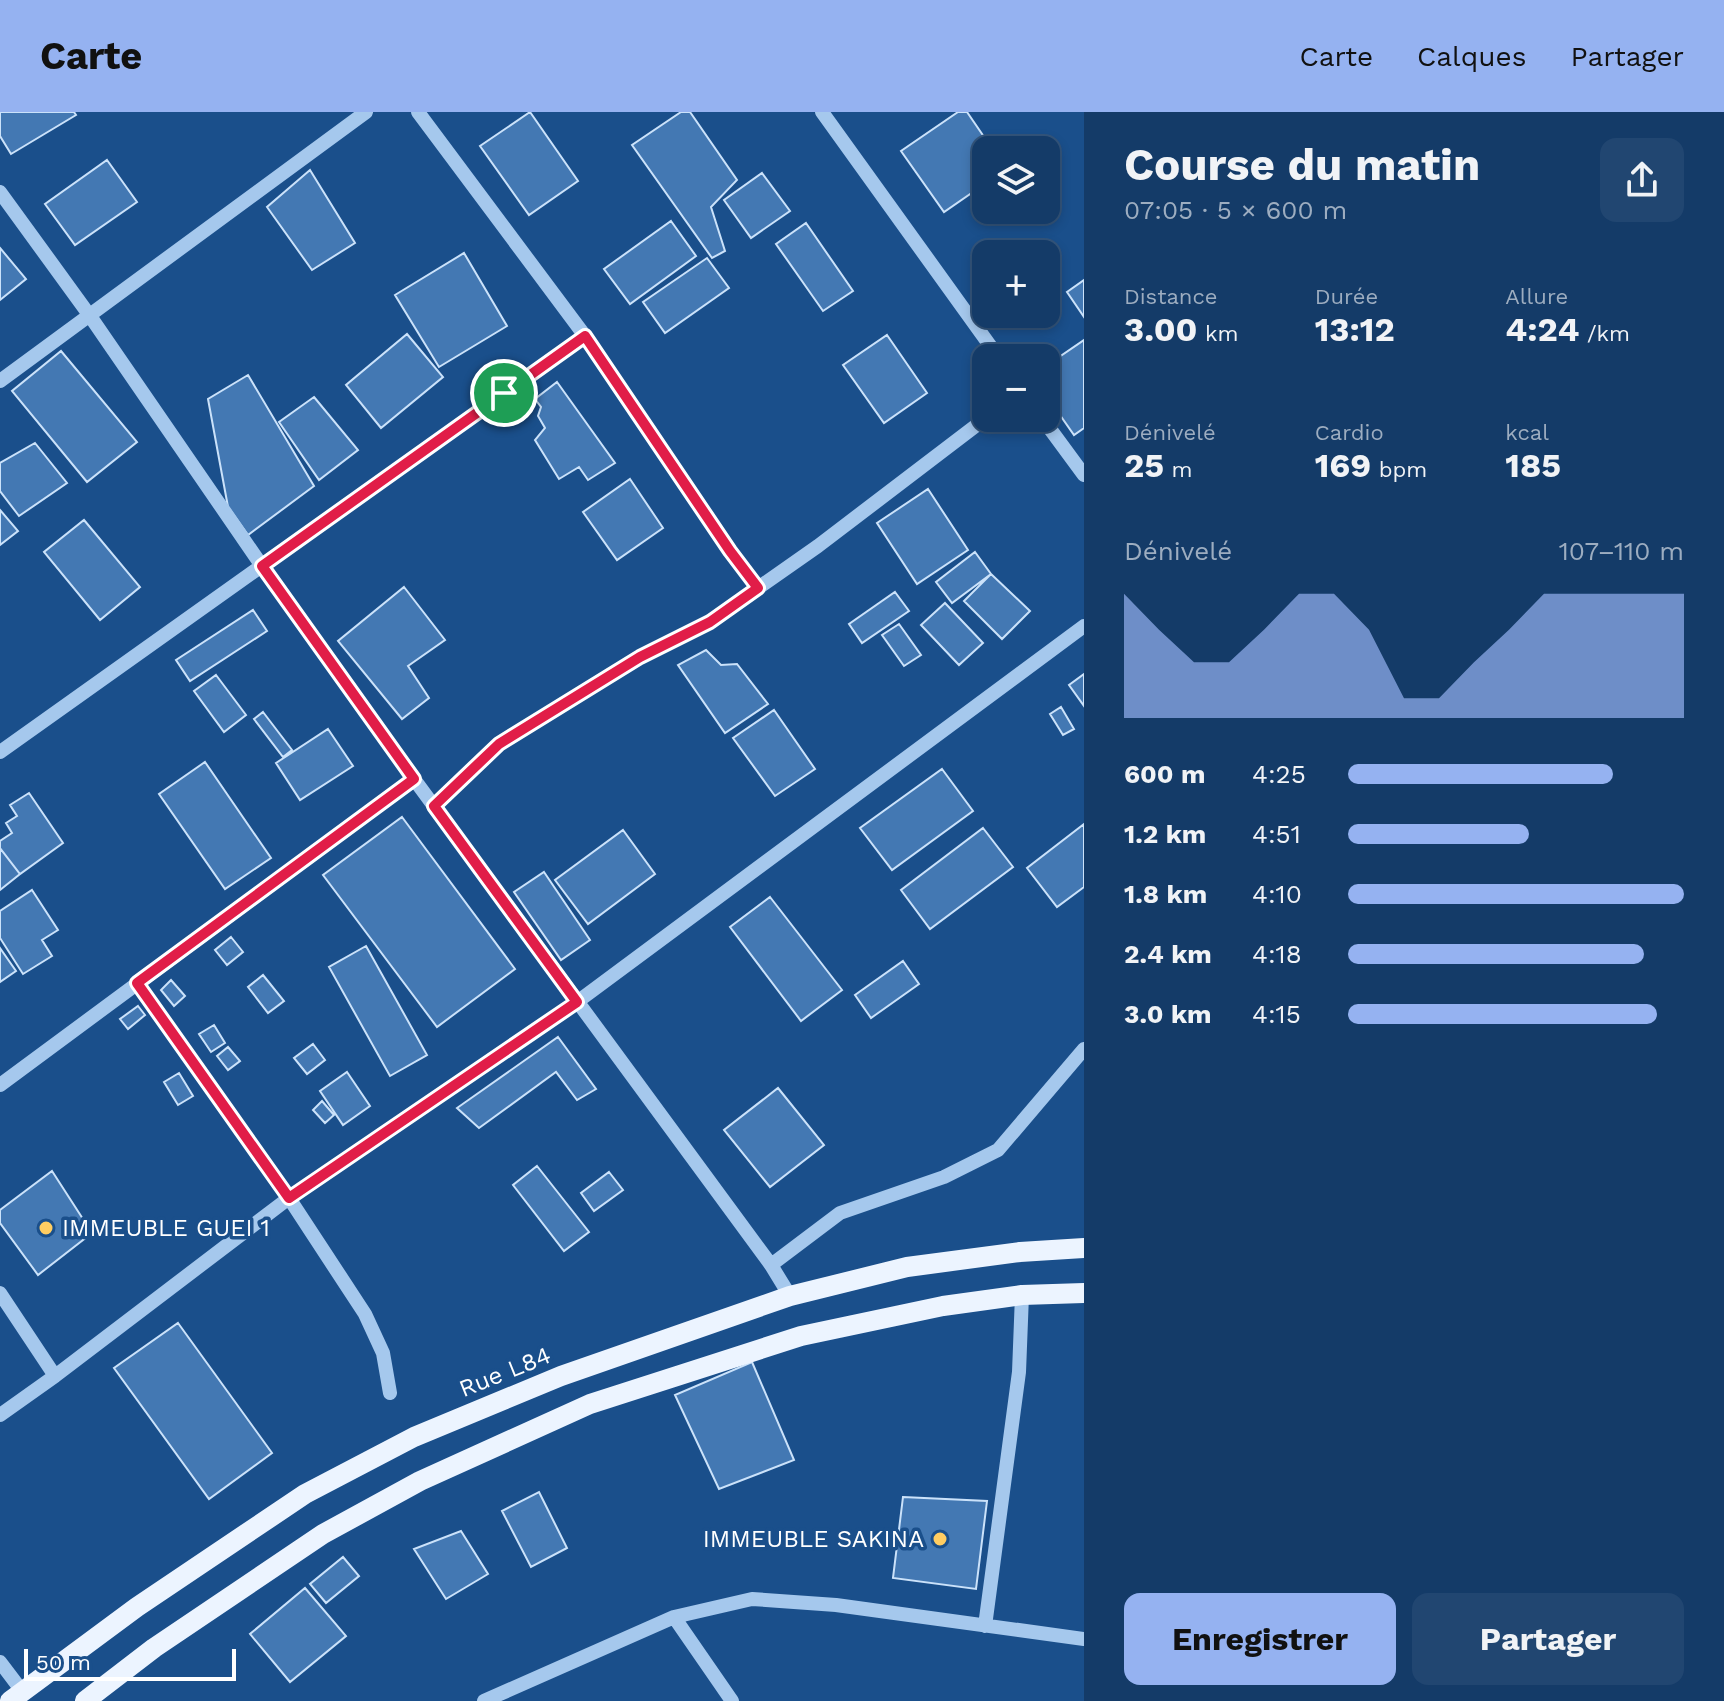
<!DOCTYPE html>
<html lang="fr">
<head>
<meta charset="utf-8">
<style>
	body { margin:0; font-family:"Work Sans",sans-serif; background:#214671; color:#f1f3f6; height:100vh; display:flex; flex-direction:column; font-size:30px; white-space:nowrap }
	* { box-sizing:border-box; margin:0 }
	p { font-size:26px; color:#9dadc0 }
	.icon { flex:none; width:44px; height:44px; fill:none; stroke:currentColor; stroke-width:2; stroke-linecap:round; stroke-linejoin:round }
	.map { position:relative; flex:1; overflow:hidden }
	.drawer { display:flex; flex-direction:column; background:#143b68; width:640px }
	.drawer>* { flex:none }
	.buttons { position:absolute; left:972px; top:24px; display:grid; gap:16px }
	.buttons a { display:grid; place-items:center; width:88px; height:88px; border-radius:16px; background:#143b68; box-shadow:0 4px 12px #0003,0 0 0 2px #33557c; font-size:40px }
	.scale { position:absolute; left:24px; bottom:20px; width:212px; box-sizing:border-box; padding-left:8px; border:4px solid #fff; border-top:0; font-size:22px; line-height:28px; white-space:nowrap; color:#fff; -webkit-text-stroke:6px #1a4f8b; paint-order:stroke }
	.pin { position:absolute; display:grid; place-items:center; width:68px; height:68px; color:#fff; margin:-34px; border:4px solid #fff; border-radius:50%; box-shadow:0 2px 8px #0007 }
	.round { display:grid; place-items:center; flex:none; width:84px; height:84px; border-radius:16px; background:#214671 }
	.summary { display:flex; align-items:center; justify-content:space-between; height:136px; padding:0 40px }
	h1 { font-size:44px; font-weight:700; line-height:60px }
	.figures { display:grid; grid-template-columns:repeat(3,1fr); gap:12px; height:136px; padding:8px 40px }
	.figures div { display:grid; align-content:center }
	.figures b { font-size:34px; font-weight:700 }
	.figures small { font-size:22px; font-weight:400 }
	.figures p { font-size:22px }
	.chart { height:224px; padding:16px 40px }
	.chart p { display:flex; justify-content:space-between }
	.chart svg { width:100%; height:144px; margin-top:8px; fill:#95b2f1; opacity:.7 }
	.button { display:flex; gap:16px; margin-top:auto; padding:16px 40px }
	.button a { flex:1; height:92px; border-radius:16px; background:#95b2f1; color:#111; font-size:32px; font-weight:700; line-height:92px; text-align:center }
	.button a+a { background:#214671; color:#f1f3f6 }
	ul { padding:0 40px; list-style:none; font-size:26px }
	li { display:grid; grid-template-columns:128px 96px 1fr; align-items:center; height:60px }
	li i { height:20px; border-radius:10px; background:#95b2f1 }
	header { display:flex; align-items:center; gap:48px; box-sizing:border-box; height:112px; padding:0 40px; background:#95b2f1; color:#111 }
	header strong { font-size:38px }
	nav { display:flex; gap:44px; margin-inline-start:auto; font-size:28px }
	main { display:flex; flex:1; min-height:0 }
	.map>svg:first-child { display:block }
</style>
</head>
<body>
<header>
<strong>Carte</strong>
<nav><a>Carte</a><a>Calques</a><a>Partager</a></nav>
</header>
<main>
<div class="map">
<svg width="1084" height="1589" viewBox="0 0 1084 1589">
	<rect width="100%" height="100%" fill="#1a4f8b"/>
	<path fill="#4378b3" stroke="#cbe2fa" stroke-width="2" d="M0,0H74L76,3L11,42L0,24Z
		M530,0L578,69L529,103L480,34Z
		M681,0H690L737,68L711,95L725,139L712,146L632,33Z
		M958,0H967L993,38H986V71L944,100L901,39Z
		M107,48L137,90L75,133L45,92Z
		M310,58L355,131L312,158L267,95Z
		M762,61L790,99L751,126L724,88Z
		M671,109L696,144L630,192L604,157Z
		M806,111L853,179L823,199L776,132Z
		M0,136L26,167L0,188Z
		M464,141L507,214L439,255L395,183Z
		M707,146L729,176L665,221L643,190Z
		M1084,168V205L1067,180Z
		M407,222L443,265L381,316L346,273Z
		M887,223L927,281L884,311L843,253Z
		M1084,228V316L1074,323L1046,283V254Z
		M61,239L137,330L87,370L12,279Z
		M248,263L314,374L248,423L228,395L208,287Z
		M557,270L615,351L588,368L579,355L559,367L535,328L545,316L538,304L541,295L535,287Z
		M314,285L358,338L319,368L279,310Z
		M35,331L67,371L19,404L0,379V351Z
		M630,367L663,416L617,448L583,400Z
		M928,377L968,438L917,472L877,411Z
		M0,398L18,419L0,433Z
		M84,408L140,475L100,508L44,440Z
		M975,440L991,462L952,491L936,470Z
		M991,462L1030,499L1002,527L964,489Z
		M404,475L445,528L408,554L429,586L402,607L338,529Z
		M895,480L909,499L862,531L849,512Z
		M945,491L983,531L959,553L921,513Z
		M253,498L267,519L190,569L176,548Z
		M899,512L921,543L904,554L882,523Z
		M706,538L721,553L737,552L768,592L725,621L678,553Z
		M1084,562V594L1069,573Z
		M216,563L246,603L224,620L194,579Z
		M1061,595L1074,617L1063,623L1050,602Z
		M774,598L815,657L775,684L733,626Z
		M263,600L292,638L283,645L254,607Z
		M328,617L353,654L300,688L276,651Z
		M205,650L271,746L225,777L159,682Z
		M942,657L973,699L892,758L860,716Z
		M29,681L63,731L20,762L0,736V729L12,721L6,711L17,704L10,693Z
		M402,705L515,857L437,915L323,763Z
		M1084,712V775L1057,795L1027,756Z
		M983,716L1013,755L930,817L901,778Z
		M623,718L655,762L588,812L555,768Z
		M0,736L20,762L0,778Z
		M544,760L590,828L561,848L514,780Z
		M32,778L58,818L42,828L52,844L23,862L0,826V799Z
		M770,785L842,878L801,909L730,815Z
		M231,825L243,840L227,853L215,838Z
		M366,834L427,943L390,964L329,855Z
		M0,836L16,859L0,870Z
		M903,849L919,872L871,906L855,883Z
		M263,863L284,889L268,901L248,875Z
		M171,868L185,884L174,894L161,878Z
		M138,894L145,903L128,917L120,907Z
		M214,913L225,931L211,940L199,922Z
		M558,925L596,977L577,988L556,960L479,1016L457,996Z
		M313,932L325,948L307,962L294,946Z
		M228,935L240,949L228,958L217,944Z
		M347,960L370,994L343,1013L320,979Z
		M179,961L193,984L178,993L164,970Z
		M778,976L824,1033L770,1075L724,1018Z
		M322,989L334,1003L325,1011L313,998Z
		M537,1054L589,1120L564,1139L513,1073Z
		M52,1059L92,1121L38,1163L0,1111V1098Z
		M609,1060L623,1078L594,1099L581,1081Z
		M178,1211L272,1341L209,1387L114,1256Z
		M752,1250L794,1348L719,1377L675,1283Z
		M539,1380L567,1436L531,1455L502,1399Z
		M903,1385L987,1389L976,1477L893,1466Z
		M461,1419L488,1462L446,1487L414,1437Z
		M343,1445L359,1464L326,1491L310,1472Z
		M305,1476L346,1524L290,1570L250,1522Z"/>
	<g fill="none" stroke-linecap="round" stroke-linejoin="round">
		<path stroke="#a5c8ed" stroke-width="14" d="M418,0L585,224L730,439L758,476L818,434L986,306
			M822,0L999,246
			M0,80L90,204L262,454L414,667L771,1153L790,1184
			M0,269L366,0
			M1042,306L1084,363
			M0,640L585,224
			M434,694L499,632L640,545L710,510L758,476
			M137,871L289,1086L365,1202L383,1241L390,1281
			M0,973L414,667
			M771,1153L840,1101L944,1065L998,1038L1084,937
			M0,1181L55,1264
			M0,1303L55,1264L289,1086L577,890L1084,514
			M674,1505L732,1589
			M985,1514L1019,1260L1022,1183
			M0,1550L22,1579
			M484,1589L674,1505L752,1487L836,1493L1084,1527"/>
		<path stroke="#ecf4ff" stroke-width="20" d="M10,1589L137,1495L305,1382L414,1325L561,1264L790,1184L907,1155L1020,1140L1084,1136
			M85,1589L154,1536L323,1422L420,1369L590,1292L801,1224L943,1194L1022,1183L1084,1181"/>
	</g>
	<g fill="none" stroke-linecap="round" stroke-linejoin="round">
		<defs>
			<path id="route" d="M585,224L730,439L758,476L710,510L640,545L499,632L434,694L577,890L289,1086L137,871L414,667L262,454Z"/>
		</defs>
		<use href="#route" stroke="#fff" stroke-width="16"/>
		<use href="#route" stroke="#e11d48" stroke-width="10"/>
	</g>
	<g fill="#ffcd62" stroke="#1a4f8b" stroke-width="3">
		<circle cx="46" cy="1116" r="8"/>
		<circle cx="940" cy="1427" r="8"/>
	</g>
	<g text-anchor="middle" stroke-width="7" stroke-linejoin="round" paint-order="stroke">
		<g font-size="24" fill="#fff" stroke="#1a4f8b" text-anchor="start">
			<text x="62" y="1124">IMMEUBLE GUEI 1</text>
			<text x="924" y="1435" text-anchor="end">IMMEUBLE SAKINA</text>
		</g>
		<g font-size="24" fill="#fff" stroke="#1a4f8b">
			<text transform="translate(505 1260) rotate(-22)" y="8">Rue L84</text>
		</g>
	</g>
</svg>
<div class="buttons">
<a><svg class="icon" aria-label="layers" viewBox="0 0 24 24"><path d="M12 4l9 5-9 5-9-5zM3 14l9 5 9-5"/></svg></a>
<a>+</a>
<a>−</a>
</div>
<div class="scale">50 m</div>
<div class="pin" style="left:504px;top:281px;background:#1e9e55"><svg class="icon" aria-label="arrive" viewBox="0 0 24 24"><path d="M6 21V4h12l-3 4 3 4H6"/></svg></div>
</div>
<section class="drawer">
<div class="summary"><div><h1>Course du matin</h1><p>07:05 · 5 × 600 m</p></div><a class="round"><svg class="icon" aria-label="share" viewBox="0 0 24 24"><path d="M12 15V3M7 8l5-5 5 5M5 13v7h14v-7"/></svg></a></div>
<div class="figures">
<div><p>Distance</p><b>3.00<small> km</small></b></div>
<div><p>Durée</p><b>13:12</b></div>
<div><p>Allure</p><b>4:24<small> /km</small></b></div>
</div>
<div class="figures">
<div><p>Dénivelé</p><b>25<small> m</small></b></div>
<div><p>Cardio</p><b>169<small> bpm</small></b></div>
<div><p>kcal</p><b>185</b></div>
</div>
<div class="chart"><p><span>Dénivelé</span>107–110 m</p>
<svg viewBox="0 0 160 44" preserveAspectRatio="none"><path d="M0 44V6L10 17L20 27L30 27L40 17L50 6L60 6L70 17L80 38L90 38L100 27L110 17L120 6L130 6L140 6L150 6L160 6V44z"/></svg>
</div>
<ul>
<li><b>600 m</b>4:25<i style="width:79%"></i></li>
<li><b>1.2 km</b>4:51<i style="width:54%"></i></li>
<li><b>1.8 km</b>4:10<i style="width:100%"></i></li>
<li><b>2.4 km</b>4:18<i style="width:88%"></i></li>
<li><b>3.0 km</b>4:15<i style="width:92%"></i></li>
</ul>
<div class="button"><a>Enregistrer</a><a>Partager</a></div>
</section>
</main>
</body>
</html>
